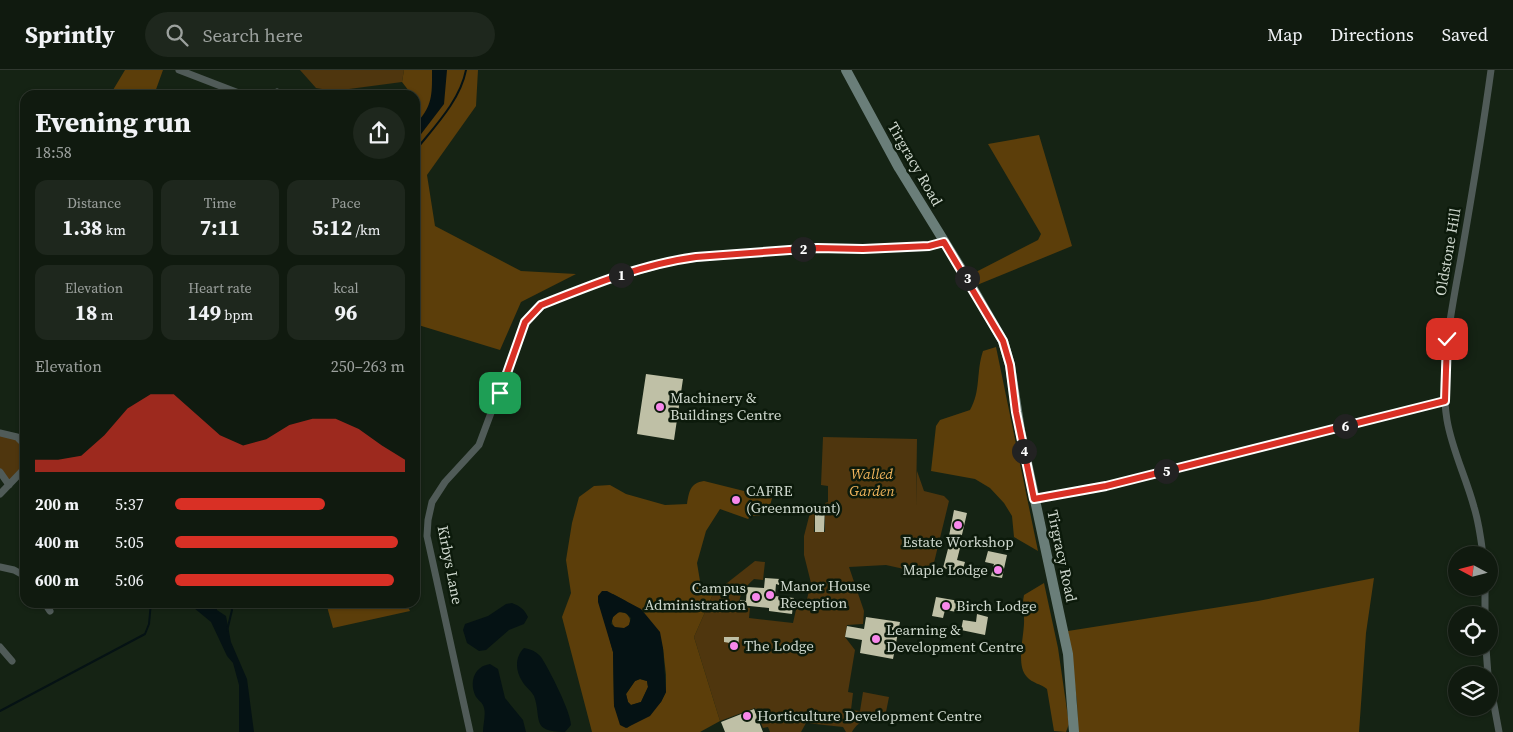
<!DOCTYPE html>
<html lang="en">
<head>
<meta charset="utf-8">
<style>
	body { margin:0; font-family:"Source Serif 4",serif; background:#1e271d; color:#f1f3f6; height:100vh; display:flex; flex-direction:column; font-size:19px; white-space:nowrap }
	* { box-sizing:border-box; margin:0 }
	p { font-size:16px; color:#9ca19e }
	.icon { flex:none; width:28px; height:28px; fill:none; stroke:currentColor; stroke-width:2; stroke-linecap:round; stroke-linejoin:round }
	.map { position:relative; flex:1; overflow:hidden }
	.side { position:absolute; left:20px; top:20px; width:400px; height:518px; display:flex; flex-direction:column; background:#101a0f; border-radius:15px; box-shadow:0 1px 4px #0004,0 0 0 1px #30382f }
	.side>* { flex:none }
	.needle { width:32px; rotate:277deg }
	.buttons { position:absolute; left:1448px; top:476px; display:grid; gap:10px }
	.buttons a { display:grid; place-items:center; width:50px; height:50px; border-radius:50%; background:#101a0f; box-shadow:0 1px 4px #0004,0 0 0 1px #30382f; font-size:25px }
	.pin { position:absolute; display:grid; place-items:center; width:42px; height:42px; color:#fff; margin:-21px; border-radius:10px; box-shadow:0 2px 8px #0006 }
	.km { position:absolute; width:25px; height:25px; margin:-12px; border-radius:50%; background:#222; color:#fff; font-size:14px; line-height:25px; text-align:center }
	.round { display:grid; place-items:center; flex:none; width:52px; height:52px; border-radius:26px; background:#1e271d }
	.head { display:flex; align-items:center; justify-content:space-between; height:85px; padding:0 15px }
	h1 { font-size:28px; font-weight:700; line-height:38px }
	.metrics { display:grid; grid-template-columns:repeat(3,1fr); gap:8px; height:85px; padding:5px 15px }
	.metrics div { display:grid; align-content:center; border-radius:12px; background:#1e271d; text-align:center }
	.metrics b { font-size:21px; font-weight:700 }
	.metrics small { font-size:14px; font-weight:400 }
	.metrics p { font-size:14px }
	.chart { height:140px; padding:10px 15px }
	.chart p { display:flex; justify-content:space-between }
	.chart svg { width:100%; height:90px; margin-top:5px; fill:#d93025; opacity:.7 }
	ul { padding:0 15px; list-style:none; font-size:16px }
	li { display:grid; grid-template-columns:80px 60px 1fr; align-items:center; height:38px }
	li i { height:12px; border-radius:6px; background:#d93025 }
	header { display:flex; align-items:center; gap:30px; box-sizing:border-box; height:70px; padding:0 25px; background:#101a0f; border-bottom:1px solid #30382f }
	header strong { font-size:24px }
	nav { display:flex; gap:28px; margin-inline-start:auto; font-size:18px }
	.search { width:350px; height:45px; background:#1e271d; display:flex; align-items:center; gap:12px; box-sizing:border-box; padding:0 18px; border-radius:28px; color:#9ca19e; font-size:19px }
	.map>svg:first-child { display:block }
</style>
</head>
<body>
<header>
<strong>Sprintly</strong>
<div class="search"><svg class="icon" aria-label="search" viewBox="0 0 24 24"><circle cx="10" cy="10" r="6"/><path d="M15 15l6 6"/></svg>Search here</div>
<nav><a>Map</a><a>Directions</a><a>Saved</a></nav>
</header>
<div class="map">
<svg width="1513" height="662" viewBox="0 0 1513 662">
	<rect width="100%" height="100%" fill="#152314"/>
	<path fill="#4f360e" d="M300,0H404L402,12L334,21L316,18Z
		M0,365C21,370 25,372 25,395L9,412L0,400Z
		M823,367L917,369L916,436L917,401L924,421L944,426L949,431L931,505L886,495L849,497L864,541L863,554L847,555L845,567L855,580L848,622L853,623L851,640L860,641L863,622L889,627L885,647C872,648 859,649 852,662H846L843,657L806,653L801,662H770L768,657L763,658L755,638L720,651L694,567L713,524L755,491L765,492L763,510L754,509C745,517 739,524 739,536L750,538L749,548L793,553L798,531L806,533L811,513L804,485V466L811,439L815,440L814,462H825V433L828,432V416L821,415Z"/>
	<path fill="#5c3e0a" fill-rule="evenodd" d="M125,0H163L154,25H110Z
		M404,0H478L476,36L427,105L435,156L521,201L576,204L521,232L500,280L415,254V43L421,36L415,28V25H412L402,12Z
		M1039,65L1072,176L977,215L974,203L1038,170L1041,164L988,74Z
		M996,277L1038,481L1014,467L1012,446L1004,433L990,418L975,409L931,401L936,356L940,350L970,340C981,321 976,302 983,281Z
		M704,411L772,428C769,442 765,446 751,446L748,449L720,439L706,461L697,493L701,517H720L713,524L694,567L720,651L700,662H592L562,547L571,523L566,490L572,453L579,427L594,416L610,415L626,424L665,435L687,434C689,422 690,413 704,411ZM613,524L626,531L663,578L666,605V622L661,632L627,658L614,636L613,582L608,563Z
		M1374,508L1366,563L1359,662H1078L1077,632L1068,561L1258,531Z
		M1044,513L1058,578L1069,654L1066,662L1054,661L1047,619C1041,614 1032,613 1027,607C1015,595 1025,564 1024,549C1024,540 1022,533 1024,525Z
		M326,533H406L410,541L333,558Z
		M612 551a9 9 0 1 1 18 0a9 9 0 1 1-18 0Z
		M640,609L647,611L648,617L641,632L631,635L628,632L626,624L635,611Z"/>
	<path fill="#051214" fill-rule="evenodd" d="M432,0H447L444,34L415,72V55C433,36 432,25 432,0Z
		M602,521H607L641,539L660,562L663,578L666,622L661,632L650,646L626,658L620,655L614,636L613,582L598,532V526ZM619,542L626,543L631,548L629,555L624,558L615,557L611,554L613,547ZM640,609L647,611L648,617L641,632L631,635L628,632L626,624L635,611Z
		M188,533H216L217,540L226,546L231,572L247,609L254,662H239V615L233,593L227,586L211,552Z
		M512,533C520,536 524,539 528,547L524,554L509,560L486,580L479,581L467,573L463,560L465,554L488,546L506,534Z
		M524,578C531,579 537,582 541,587C549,599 571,642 571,655L565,662C530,662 542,648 534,626C531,620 525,617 522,611C515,600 515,587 524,578Z
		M490,594L498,599L505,628L523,650L526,662H483C483,654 486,645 484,638C483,632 477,630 475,625C469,611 475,596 490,594Z"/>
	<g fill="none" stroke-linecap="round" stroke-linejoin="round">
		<path stroke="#051214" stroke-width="2" d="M415,81C434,57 460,31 466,0
			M227,561L232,540L229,532
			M0,641L145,564L149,554L151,532"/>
	</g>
	<path fill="#bfc0a6" d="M646,304L683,309L674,370L637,364Z
		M815,435H825L824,462H815Z
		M954,440L967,443L961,469L949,466Z
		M949,475L960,478L957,490L965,492L962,502L943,498Z
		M988,481L1007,485L1002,508L991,506L994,494L985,492Z
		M765,508L780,509L779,515L776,514L775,526L794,528L792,544L769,541V538L740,535V530L746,531L747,517L764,518Z
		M936,527L959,531L957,542L945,540L943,548L932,546Z
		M977,544L988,547L985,565L961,560L963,550L976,552Z
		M866,547L900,552L893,589L860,583L862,570L845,567L847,556L864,559Z
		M724,567H739L738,580H730V573L724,572Z
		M754,639L763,662H725L721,652Z"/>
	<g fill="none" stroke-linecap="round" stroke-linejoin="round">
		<path stroke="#505b58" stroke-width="7" d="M179,0L244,25
			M273,25L277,22
			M0,363L17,367L25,375
			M0,402L9,415
			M0,424L25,398
			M1034,429L1107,416L1445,331
			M1483,485C1481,469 1479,453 1474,437C1466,407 1452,380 1447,350C1438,294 1454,231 1463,176C1473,118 1483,59 1491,0
			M0,497L14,500L25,506
			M1485,518V545
			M44,532L50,541
			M0,577L12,591
			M1486,578L1488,605
			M1489,608L1499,662
			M470,662L427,466L428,450L432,432L445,412L479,375L525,252L541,235L601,211L678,190L792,179H863L929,175L944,172"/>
		<path stroke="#6a7e79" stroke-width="10" d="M846,0L899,98L965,205L1003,271L1010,295L1020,360L1068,584L1074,662"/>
	</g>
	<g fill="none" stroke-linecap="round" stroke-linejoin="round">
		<defs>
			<path id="route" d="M500,323L525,252L541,235C591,215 643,194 696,187L817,178L863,179L929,176L944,172L1003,271L1010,295L1016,342L1034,429L1106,416L1445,331L1447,269"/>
		</defs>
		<use href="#route" stroke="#fff" stroke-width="10"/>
		<use href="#route" stroke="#d93025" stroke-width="6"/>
	</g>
	<g fill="#f788eb" stroke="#0c1a0b" stroke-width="2">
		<circle cx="660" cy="337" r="5"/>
		<circle cx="736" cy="430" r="5"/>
		<circle cx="958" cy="455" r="5"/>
		<circle cx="998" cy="500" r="5"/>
		<circle cx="770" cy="525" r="5"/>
		<circle cx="756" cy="527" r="5"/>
		<circle cx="946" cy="536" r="5"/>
		<circle cx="876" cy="569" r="5"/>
		<circle cx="734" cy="576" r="5"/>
		<circle cx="747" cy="646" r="5"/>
	</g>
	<g text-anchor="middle" stroke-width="5" stroke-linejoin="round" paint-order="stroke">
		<g font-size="15" fill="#cfd8ce" stroke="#0c1a0b">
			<text transform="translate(915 94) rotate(60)" y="5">Tirgracy Road</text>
			<text transform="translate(1448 182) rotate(-80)" y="5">Oldstone Hill</text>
			<text transform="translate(1062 486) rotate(78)" y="5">Tirgracy Road</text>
			<text transform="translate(450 495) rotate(79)" y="5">Kirbys Lane</text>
		</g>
		<g font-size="15" fill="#cfd8ce" stroke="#0c1a0b" text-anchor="start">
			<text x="670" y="333">Machinery &amp;<tspan x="670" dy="17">Buildings Centre</tspan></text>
			<text x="746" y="426">CAFRE<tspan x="746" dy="17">(Greenmount)</tspan></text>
			<text x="958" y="477" text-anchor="middle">Estate Workshop</text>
			<text x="988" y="505" text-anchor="end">Maple Lodge</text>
			<text x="780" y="521">Manor House<tspan x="780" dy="17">Reception</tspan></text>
			<text x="746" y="523" text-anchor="end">Campus<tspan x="746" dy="17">Administration</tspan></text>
			<text x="956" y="541">Birch Lodge</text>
			<text x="886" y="565">Learning &amp;<tspan x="886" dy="17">Development Centre</tspan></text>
			<text x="744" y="581">The Lodge</text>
			<text x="757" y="651">Horticulture Development Centre</text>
		</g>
		<g font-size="15" font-style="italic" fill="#eeb35b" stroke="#0c1a0b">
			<text x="872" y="409">Walled<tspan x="872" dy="17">Garden</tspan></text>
		</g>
	</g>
</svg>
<div class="buttons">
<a><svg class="needle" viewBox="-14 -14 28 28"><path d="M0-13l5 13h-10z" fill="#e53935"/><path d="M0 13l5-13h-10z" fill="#9ca19e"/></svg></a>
<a><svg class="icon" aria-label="locate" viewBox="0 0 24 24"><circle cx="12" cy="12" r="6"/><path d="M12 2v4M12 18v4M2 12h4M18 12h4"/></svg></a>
<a><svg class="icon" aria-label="layers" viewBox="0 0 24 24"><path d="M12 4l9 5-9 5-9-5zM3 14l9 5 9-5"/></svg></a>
</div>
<div class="pin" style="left:500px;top:323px;background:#1e9e55"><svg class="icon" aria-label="arrive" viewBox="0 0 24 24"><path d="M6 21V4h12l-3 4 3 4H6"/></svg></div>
<div class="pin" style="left:1447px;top:269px;background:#d93025"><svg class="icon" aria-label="check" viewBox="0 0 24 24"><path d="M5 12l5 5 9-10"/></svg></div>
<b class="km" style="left:621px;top:205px">1</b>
<b class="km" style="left:803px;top:179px">2</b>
<b class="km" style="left:967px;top:208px">3</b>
<b class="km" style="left:1024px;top:381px">4</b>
<b class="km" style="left:1166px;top:401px">5</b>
<b class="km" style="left:1345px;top:356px">6</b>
<section class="side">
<div class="head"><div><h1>Evening run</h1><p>18:58</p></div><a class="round"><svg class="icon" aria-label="share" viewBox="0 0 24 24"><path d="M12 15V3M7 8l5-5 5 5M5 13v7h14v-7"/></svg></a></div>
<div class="metrics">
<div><p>Distance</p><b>1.38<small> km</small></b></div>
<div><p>Time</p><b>7:11</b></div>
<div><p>Pace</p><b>5:12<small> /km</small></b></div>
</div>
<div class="metrics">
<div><p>Elevation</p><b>18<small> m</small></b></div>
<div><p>Heart rate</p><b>149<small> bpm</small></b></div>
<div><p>kcal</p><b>96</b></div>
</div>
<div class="chart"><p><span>Elevation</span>250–263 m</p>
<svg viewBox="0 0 160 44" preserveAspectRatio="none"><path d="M0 44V38L10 38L20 36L30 26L40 13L50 6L60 6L70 16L80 26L90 31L100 28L110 21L120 18L130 18L140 23L150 31L160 38V44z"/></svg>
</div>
<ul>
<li><b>200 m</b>5:37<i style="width:65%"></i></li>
<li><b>400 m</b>5:05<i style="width:97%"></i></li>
<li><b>600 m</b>5:06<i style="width:95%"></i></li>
</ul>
</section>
</div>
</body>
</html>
